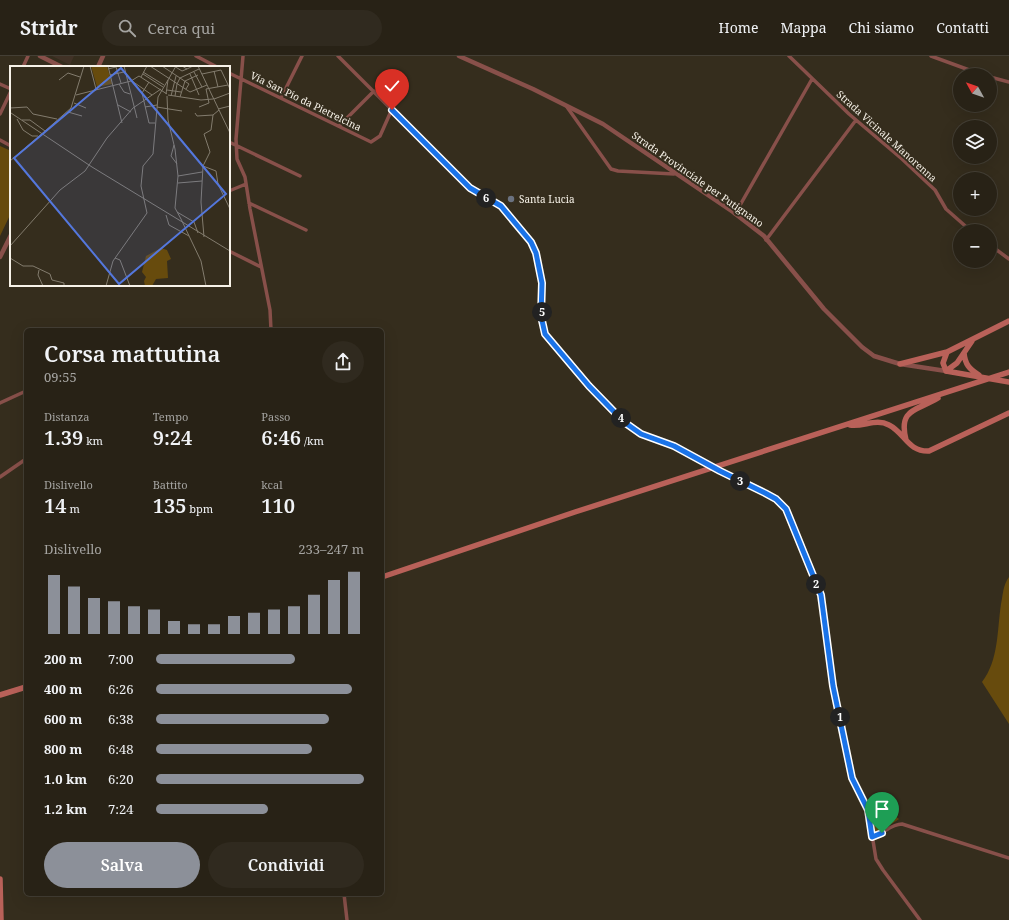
<!DOCTYPE html>
<html lang="it">
<head>
<meta charset="utf-8">
<style>
	body { margin:0; font-family:"Noto Serif",serif; background:#302a1f; color:#f1f3f6; height:100vh; display:flex; flex-direction:column; font-size:15px; white-space:nowrap }
	* { box-sizing:border-box; margin:0 }
	p { font-size:13px; color:#a5a4a1 }
	.icon { flex:none; width:22px; height:22px; fill:none; stroke:currentColor; stroke-width:2; stroke-linecap:round; stroke-linejoin:round }
	.map { position:relative; flex:1; overflow:hidden }
	.details { position:absolute; left:24px; top:272px; width:360px; height:568px; display:flex; flex-direction:column; background:#282216; border-radius:6px; box-shadow:0 4px 16px #0002,0 0 0 1px #443f35 }
	.details>* { flex:none }
	.needle { width:26px; rotate:310deg }
	.tools { position:absolute; left:953px; top:12px; display:grid; gap:8px }
	.tools a { display:grid; place-items:center; width:44px; height:44px; border-radius:50%; background:#282216; box-shadow:0 4px 16px #0002,0 0 0 1px #443f35; font-size:20px }
	.pin { position:absolute; display:grid; place-items:center; width:34px; height:34px; color:#fff; margin:-41px -17px; border-radius:50% 50% 50% 0; rotate:-45deg; box-shadow:0 0 4px #0007 }
	.pin .icon { rotate:45deg }
	.km { position:absolute; width:20px; height:20px; margin:-10px; border-radius:50%; background:#222; color:#fff; font-size:11px; line-height:20px; text-align:center }
	.round { display:grid; place-items:center; flex:none; width:42px; height:42px; border-radius:21px; background:#302a1f }
	.summary { display:flex; align-items:center; justify-content:space-between; height:68px; padding:0 20px }
	h1 { font-size:22px; font-weight:600; line-height:30px }
	.figures { display:grid; grid-template-columns:repeat(3,1fr); gap:6px; height:68px; padding:4px 20px }
	.figures div { display:grid; align-content:center }
	.figures b { font-size:20px; font-weight:600 }
	.figures small { font-size:11px; font-weight:400 }
	.figures p { font-size:11px }
	.chart { height:112px; padding:8px 20px }
	.chart p { display:flex; justify-content:space-between }
	.chart svg { width:100%; height:72px; margin-top:4px; stroke:#8c9099; stroke-width:6 }
	.button { display:flex; gap:8px; margin-top:auto; padding:8px 20px }
	.button a { flex:1; height:46px; border-radius:24px; background:#8c9099; color:#fff; font-size:16px; font-weight:600; line-height:46px; text-align:center }
	.button a+a { background:#302a1f; color:#f1f3f6 }
	ul { padding:0 20px; list-style:none; font-size:13px }
	li { display:grid; grid-template-columns:64px 48px 1fr; align-items:center; height:30px }
	li i { height:10px; border-radius:5px; background:#8c9099 }
	header { display:flex; align-items:center; gap:24px; box-sizing:border-box; height:56px; padding:0 20px; background:#282216; border-bottom:1px solid #443f35 }
	header strong { font-size:19px }
	nav { display:flex; gap:22px; margin-inline-start:auto; font-size:14px }
	.search { width:280px; height:36px; background:#302a1f; display:flex; align-items:center; gap:10px; box-sizing:border-box; padding:0 14px; border-radius:22px; color:#a5a4a1; font-size:15px }
	.map>svg:first-child { display:block }
</style>
</head>
<body>
<header>
<strong>Stridr</strong>
<div class="search"><svg class="icon" aria-label="search" viewBox="0 0 24 24"><circle cx="10" cy="10" r="6"/><path d="M15 15l6 6"/></svg>Cerca qui</div>
<nav><a>Home</a><a>Mappa</a><a>Chi siamo</a><a>Contatti</a></nav>
</header>
<div class="map">
<svg width="1009" height="864" viewBox="0 0 1009 864">
	<rect width="100%" height="100%" fill="#352d1d"/>
	<path fill="#413226" d="M52,0H74L70,9Z"/>
	<path fill="#674b0d" d="M0,90L11,95V157L0,180Z
		M1009,521V668L982,626C999,604 997,574 1001,548C1003,538 1003,529 1009,521Z
		M872,743L899,763L880,776L873,775L868,749Z"/>
	<g fill="none" stroke-linecap="round" stroke-linejoin="round">
		<path stroke="#88504a" stroke-width="3.5" d="M196,0L217,11
			M243,0L236,83L237,103L245,121L250,153L270,254L271,274
			M338,0L470,132L501,151L531,186L536,197L542,227L541,260L545,278L589,330L624,365L641,378L674,390L720,415L765,437L776,443L786,453L821,539L833,629L852,722L868,754L876,803L883,814L920,864
			M789,0L849,58L902,103L935,134L946,153L971,175
			M931,0L983,19
			M23,11L28,0
			M229,17L371,86L380,80L392,53
			M990,21L1009,26
			M0,28L11,33
			M281,42L302,0
			M567,51L611,113L618,115L674,118
			M0,58L11,35
			M339,70L374,35
			M0,84L11,90
			M229,86L300,120
			M229,135L246,128
			M249,147L306,174
			M735,158L812,23
			M766,184L856,64
			M990,189L1009,203
			M229,195L261,211
			M0,347L26,335
			M0,421L26,403
			M872,781C883,778 891,768 902,768L1009,802
			M344,838L347,864"/>
		<path stroke="#88504a" stroke-width="4.5" d="M40,0L62,11
			M459,0L533,33L603,68L733,156L764,180L824,253L862,291L874,300L900,308L946,315
			M98,11L103,0
			M0,201L11,179"/>
		<path stroke="#b96159" stroke-width="5.5" d="M964,297C965,308 969,313 979,319
			M900,308L947,296L1009,265
			M946,315L1009,326
			M946,315L957,307L972,285
			M946,315L943,307L947,296
			M850,369C864,371 876,362 889,369C905,377 908,396 929,395L1009,357
			M906,384C898,352 917,355 938,342
			M382,521L575,456L1009,316
			M0,639L26,631
			M0,823L1,864"/>
	</g>
	<g fill="none" stroke-linecap="round" stroke-linejoin="round">
		<defs>
			<path id="route" d="M392,54L470,132L501,150L531,186L536,197L542,227L541,260L545,278L589,330L624,366L641,378L674,390L720,415L765,437L776,443L786,453L821,539L833,630L852,722L868,754L872,781L882,777"/>
		</defs>
		<use href="#route" stroke="#fff" stroke-width="8"/>
		<use href="#route" stroke="#1a73e8" stroke-width="5"/>
	</g>
	<circle fill="#6b7280" stroke="#352d1d" stroke-width="1.5" cx="511" cy="143" r="4"/>
	<g text-anchor="middle" stroke-width="4" stroke-linejoin="round" paint-order="stroke">
		<g font-size="10" fill="#f7f2e8" stroke="#352d1d">
			<text transform="translate(306 45) rotate(26)" y="4">Via San Pio da Pietrelcina</text>
			<text transform="translate(887 80) rotate(42)" y="4">Strada Vicinale Manorenna</text>
			<text transform="translate(698 123) rotate(35)" y="4">Strada Provinciale per Putignano</text>
		</g>
		<g font-size="10" fill="#f7f2e8" stroke="#352d1d" text-anchor="start">
			<text x="519" y="147">Santa Lucia</text>
		</g>
	</g>
	<g transform="translate(10 10)">
		<rect width="220" height="220" fill="#352d1d"/>
		<path d="M81,0H97L102,18L87,21ZM151,182L157,184L161,193L157,195L158,212L146,213L142,220H135L134,215L136,211L132,206L136,190Z" fill="#674b0d"/>
		<path fill="none" stroke="#837c6e" stroke-width="1" d="M80,0L86,23M98,0L112,57M114,0L127,52M140,0L180,26L197,19M152,0L179,18L176,23M164,0L172,5L177,3M172,0L177,3L183,0M188,0L220,67M98,3L106,1L111,17M204,5L208,21M133,6L154,19M184,6L192,21M133,8L153,21M180,8L189,29M192,8L211,4L220,23M100,9L114,6M129,10L157,28M131,11L137,0M49,14L58,7L70,11M122,15L142,29M139,16L132,27L139,57H145M109,18L114,26L120,28M167,18L170,12L189,3M157,24L171,26M156,28L158,14L166,0M66,29L121,15L129,10M158,29L191,34L203,33M157,30L158,54L165,83L168,110L165,142L171,153M161,30L166,10M165,30L167,18M170,31L175,15L188,9M204,33L220,27M64,37L76,42M108,39L121,46M135,41L147,39M147,41L159,43M189,41L199,37L196,23L218,19M0,42L17,41L23,48L47,53M159,43L172,45M208,43L220,40M58,46L72,50M1,47L82,101L220,185M185,47L187,50L203,49M7,53L13,64L22,70H28M12,54H20L35,65M35,65L61,42L74,0M164,79L161,90L167,98M0,95L35,65M193,100L206,105L208,118L220,143M168,110L192,106M168,117L192,115M167,146L184,156L188,167M156,149L159,159L179,170M171,153L191,195L196,220M194,171L191,136L193,100L200,86L194,68L201,64L203,49L209,44M0,180L50,124L75,105L97,72L123,42L151,23M0,192L13,200H23L40,208L42,214L54,217V220M105,192L110,194L120,220M29,204L28,209L33,220M96,220L103,195L137,147L131,120L133,100L143,88L148,31L158,14"/>
		<path fill="#5477dc" fill-opacity="0.15" stroke="#5477dc" stroke-width="2" d="M111,2L216,128L109,218L4,92Z"/>
		<rect width="220" height="220" fill="none" stroke="#f7f2e8" stroke-width="2"/>
	</g>
</svg>
<div class="tools">
<a><svg class="needle" viewBox="-14 -14 28 28"><path d="M0-13l5 13h-10z" fill="#e53935"/><path d="M0 13l5-13h-10z" fill="#a5a4a1"/></svg></a>
<a><svg class="icon" aria-label="layers" viewBox="0 0 24 24"><path d="M12 4l9 5-9 5-9-5zM3 14l9 5 9-5"/></svg></a>
<a>+</a>
<a>−</a>
</div>
<div class="pin" style="left:882px;top:777px;background:#1e9e55"><svg class="icon" aria-label="arrive" viewBox="0 0 24 24"><path d="M6 21V4h12l-3 4 3 4H6"/></svg></div>
<div class="pin" style="left:392px;top:54px;background:#d93025"><svg class="icon" aria-label="check" viewBox="0 0 24 24"><path d="M5 12l5 5 9-10"/></svg></div>
<b class="km" style="left:840px;top:661px">1</b>
<b class="km" style="left:816px;top:528px">2</b>
<b class="km" style="left:740px;top:425px">3</b>
<b class="km" style="left:621px;top:362px">4</b>
<b class="km" style="left:542px;top:256px">5</b>
<b class="km" style="left:486px;top:142px">6</b>
<section class="details">
<div class="summary"><div><h1>Corsa mattutina</h1><p>09:55</p></div><a class="round"><svg class="icon" aria-label="share" viewBox="0 0 24 24"><path d="M12 15V3M7 8l5-5 5 5M5 13v7h14v-7"/></svg></a></div>
<div class="figures">
<div><p>Distanza</p><b>1.39<small> km</small></b></div>
<div><p>Tempo</p><b>9:24</b></div>
<div><p>Passo</p><b>6:46<small> /km</small></b></div>
</div>
<div class="figures">
<div><p>Dislivello</p><b>14<small> m</small></b></div>
<div><p>Battito</p><b>135<small> bpm</small></b></div>
<div><p>kcal</p><b>110</b></div>
</div>
<div class="chart"><p><span>Dislivello</span>233–247 m</p>
<svg viewBox="0 0 160 44" preserveAspectRatio="none"><path d="M5 44V8M15 44V15M25 44V22M35 44V24M45 44V27M55 44V29M65 44V36M75 44V38M85 44V38M95 44V33M105 44V31M115 44V29M125 44V27M135 44V20M145 44V11M155 44V6"/></svg>
</div>
<ul>
<li><b>200 m</b>7:00<i style="width:67%"></i></li>
<li><b>400 m</b>6:26<i style="width:94%"></i></li>
<li><b>600 m</b>6:38<i style="width:83%"></i></li>
<li><b>800 m</b>6:48<i style="width:75%"></i></li>
<li><b>1.0 km</b>6:20<i style="width:100%"></i></li>
<li><b>1.2 km</b>7:24<i style="width:54%"></i></li>
</ul>
<div class="button"><a>Salva</a><a>Condividi</a></div>
</section>
</div>
</body>
</html>
